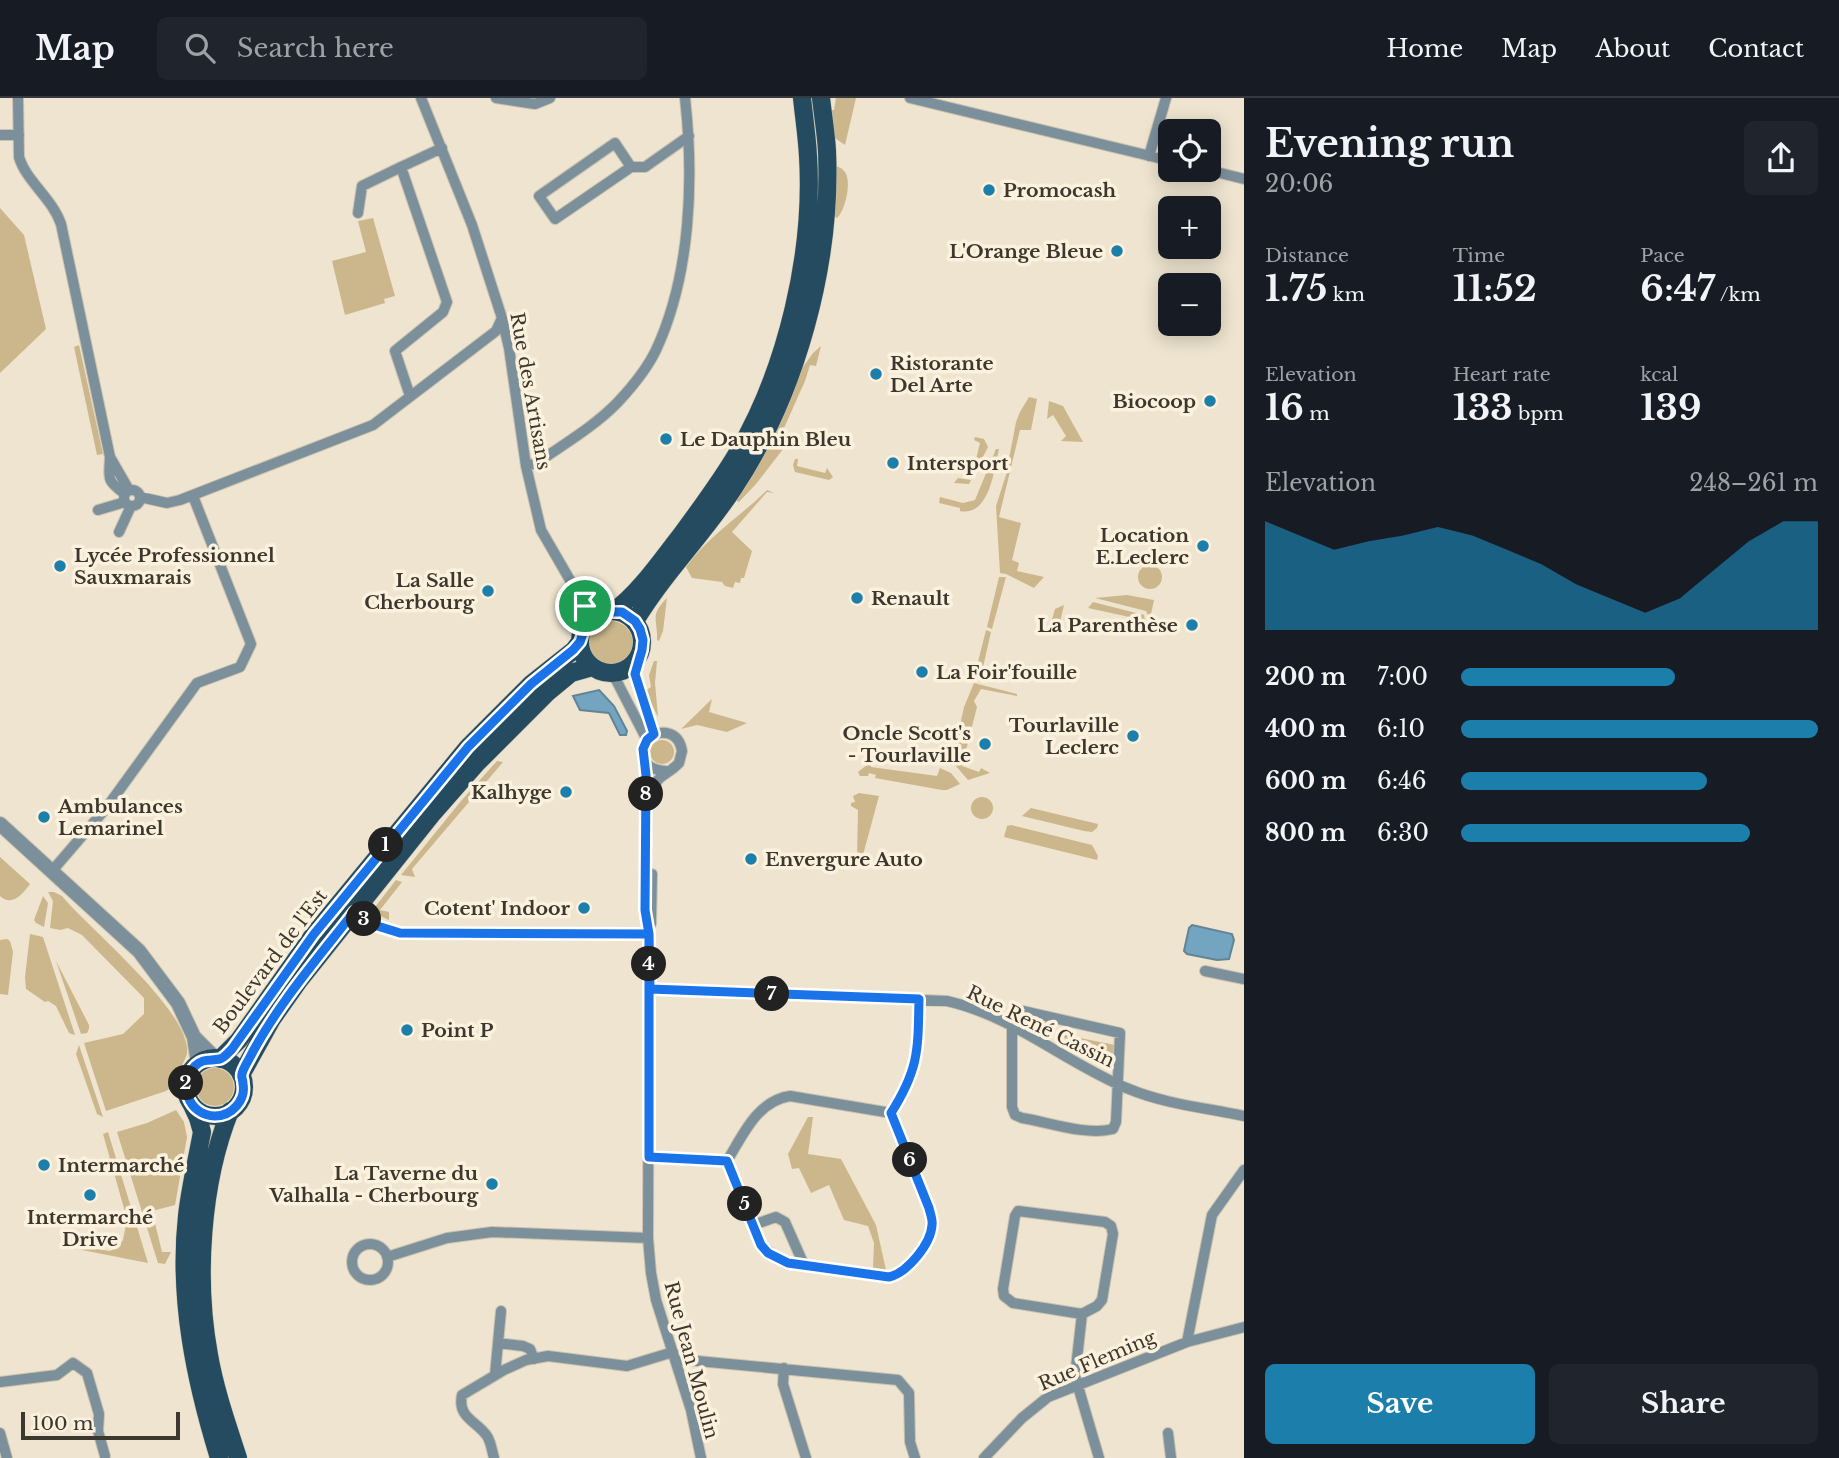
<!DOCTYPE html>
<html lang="en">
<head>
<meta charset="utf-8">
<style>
	body { margin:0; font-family:"Libre Baskerville",serif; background:#20242c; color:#f1f3f6; height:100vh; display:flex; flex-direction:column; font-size:26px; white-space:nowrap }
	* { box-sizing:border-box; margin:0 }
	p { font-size:23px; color:#9ea1a6 }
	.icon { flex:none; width:38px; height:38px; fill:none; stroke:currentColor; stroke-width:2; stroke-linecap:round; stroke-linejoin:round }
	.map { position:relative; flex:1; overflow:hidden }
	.sheet { display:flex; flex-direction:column; background:#171b24; width:595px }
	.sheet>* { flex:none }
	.fabs { position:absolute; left:1158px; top:21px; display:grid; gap:14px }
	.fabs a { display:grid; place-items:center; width:63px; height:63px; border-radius:10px; background:#171b24; box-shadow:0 4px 18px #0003; font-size:35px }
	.scale { position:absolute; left:21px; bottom:18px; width:159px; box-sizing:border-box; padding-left:7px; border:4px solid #3c382f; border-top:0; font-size:19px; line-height:24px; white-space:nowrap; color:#3c382f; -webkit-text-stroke:5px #fcf1dc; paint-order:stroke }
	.pin { position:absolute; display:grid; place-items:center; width:60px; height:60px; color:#fff; margin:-30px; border:4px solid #fff; border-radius:50%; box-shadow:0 2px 7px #0007 }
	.km { position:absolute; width:35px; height:35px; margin:-18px; border-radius:50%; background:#222; color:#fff; font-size:19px; line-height:35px; text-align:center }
	.round { display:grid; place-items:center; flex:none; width:74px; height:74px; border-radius:10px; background:#20242c }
	.overview { display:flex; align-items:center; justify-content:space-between; height:119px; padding:0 21px }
	h1 { font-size:38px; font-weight:700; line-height:52px }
	.stats { display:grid; grid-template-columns:repeat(3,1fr); gap:10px; height:119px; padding:7px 21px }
	.stats div { display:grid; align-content:center }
	.stats b { font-size:35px; font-weight:700 }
	.stats small { font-size:19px; font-weight:400 }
	.stats p { font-size:19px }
	.chart { height:196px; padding:14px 21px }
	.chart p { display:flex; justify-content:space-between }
	.chart svg { width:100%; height:126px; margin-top:7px; fill:#1c7eaa; opacity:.7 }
	.button { display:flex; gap:14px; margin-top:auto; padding:14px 21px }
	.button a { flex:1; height:80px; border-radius:10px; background:#1c7eaa; color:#fff; font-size:28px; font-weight:700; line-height:80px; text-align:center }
	.button a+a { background:#20242c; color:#f1f3f6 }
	ul { padding:0 21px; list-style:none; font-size:23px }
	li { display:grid; grid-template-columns:112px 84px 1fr; align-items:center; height:52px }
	li i { height:18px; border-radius:9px; background:#1c7eaa }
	header { display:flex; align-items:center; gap:42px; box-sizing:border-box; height:98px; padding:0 35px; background:#171b24; border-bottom:2px solid #363941 }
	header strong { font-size:33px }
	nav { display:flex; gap:38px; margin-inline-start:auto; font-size:24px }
	.search { width:490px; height:63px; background:#20242c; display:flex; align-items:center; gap:18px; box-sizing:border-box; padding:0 24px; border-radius:10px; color:#9ea1a6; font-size:26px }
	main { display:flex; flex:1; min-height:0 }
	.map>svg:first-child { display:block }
</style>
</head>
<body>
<header>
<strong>Map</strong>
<div class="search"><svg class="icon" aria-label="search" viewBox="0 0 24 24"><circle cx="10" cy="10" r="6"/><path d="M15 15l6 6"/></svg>Search here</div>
<nav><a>Home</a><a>Map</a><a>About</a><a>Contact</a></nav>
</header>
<main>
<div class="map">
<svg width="1244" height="1360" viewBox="0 0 1244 1360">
	<rect width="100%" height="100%" fill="#eee4cf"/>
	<path fill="#ccb78c" d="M836,0H856L845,47L832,38L828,12H834Z
		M835,68C839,69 842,70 845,74C852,84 845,113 837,120L832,117Z
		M0,110L24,137L46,231L0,275Z
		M373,120L395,198L384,201L385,205L345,217L332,163L366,154L358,123Z
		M79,247L103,356L97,357L74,249Z
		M821,248L816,268L810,267L805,283L780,339L787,343V346L756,386L739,404L735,402L798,276L813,255Z
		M1029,299L1037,301L1031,332H1020L999,419L1021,425L1012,462L1019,465L1017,473L1044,479L1034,490L1006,476L1000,475L996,408L1006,377L1016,324L1020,314Z
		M1049,303L1063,308L1083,344L1061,343L1066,338L1053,317L1047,321Z
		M975,339L984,341L988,349L969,386L954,385L958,380L971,382L980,345L974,342Z
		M996,351H999C994,373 989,419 960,413V410L939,405L940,399L963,405L975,402Z
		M795,361H798L797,368L825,375L827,370L833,379L829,382L795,374L793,367Z
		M767,392L774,395L767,394L732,434L752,453L744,480H741L740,485L735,484L733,490L725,488L722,484L692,480L686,469C707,439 741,418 767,392Z
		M1138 479a12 12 0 1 1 24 0a12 12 0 1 1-24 0Z
		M999,479H1006L992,531L987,529Z
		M1127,497L1154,502L1150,521L1146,513L1095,500Z
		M667,500L663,533L659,543L657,542C658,521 649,518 667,500Z
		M1093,504L1144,517L1146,528L1133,524L1134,520L1088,510Z
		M1064,507L1057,537L1051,535V525L1055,511Z
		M589 545a22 22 0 1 1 44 0a22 22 0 1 1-44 0Z
		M986,532L991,534L980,582L976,579L975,576Z
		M654,563H657L655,585L658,619L645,593L651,589L649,577Z
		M974,585L1017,596V598L981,591L974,603L977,609L962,668L979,674L981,670L990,675L968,682L949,660L947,653L954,654L964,609Z
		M712,601L709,614L747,625L727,634L697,627L681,631Z
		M650 654a12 12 0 1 1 24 0a12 12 0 1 1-24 0Z
		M497,663L503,664L412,771L415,779L401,777L461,703Z
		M871,664V669L937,678L940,670L951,675L960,686L947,692H942L875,680L876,677L869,675L868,678H860L858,674Z
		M859,695L879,698L860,768L857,761L858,712L851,708V705L855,704L853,698Z
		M971 710a11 11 0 1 1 22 0a11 11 0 1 1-22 0Z
		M1031,710L1098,726L1097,730L1092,734L1084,733L1022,718Z
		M1011,727L1092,747L1098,758L1097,762L1004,739L1007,728Z
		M0,759L30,786C23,796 12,809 0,798Z
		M396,782L402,784L380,812L389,814V822L376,816L375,809Z
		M48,794H54L62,798C89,831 192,914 187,956L174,987L166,993L106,1013L84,945L123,936L144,916V900L82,837L68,830L60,832L50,830L53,803Z
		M43,798L48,805L44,829L36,825L34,822Z
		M30,836L43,839L75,937L69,935L56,908L48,903L45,904L26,891L25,879Z
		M7,841L10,843L13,854L8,897L0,896V842Z
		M56,863L89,927V931L87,935L81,936Z
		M1022,919L1046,924L1055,935L1115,947L1114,966L1055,935L1042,937L1018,925V921Z
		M79,947L103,1019L97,1016L76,956Z
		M196 989a19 19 0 1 1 38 0a19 19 0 1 1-38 0Z
		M176,1012L184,1024L187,1039L175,1107L152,1113L162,1154H171L165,1166L158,1165L117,1034L147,1025Z
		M808,1019H813L808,1056L841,1061L876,1127L886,1172L873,1171L874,1145L868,1128L844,1122L829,1087L811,1095L799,1070L792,1071L788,1056Z
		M108,1034L148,1165L77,1151L78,1148L110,1153L119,1148L123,1142L127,1121L103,1036Z"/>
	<path fill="#74a5c0" stroke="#638494" stroke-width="2" d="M599,592L614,608L627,633L626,637H620L609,615L580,612L573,598Z
		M1192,827L1232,836L1234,842L1229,861L1217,862L1187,856L1184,853L1189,830Z"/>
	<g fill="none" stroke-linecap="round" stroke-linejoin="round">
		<defs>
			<path id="minor" d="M18,0L19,59C26,83 52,100 61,126L110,359C109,381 106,382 125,396
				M421,0L472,127L502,220L509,250L526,368L541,432L585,508L586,526
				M496,0L535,6L550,0
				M910,0L1171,63
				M0,37H19
				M615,45L631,69L555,121L539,98Z
				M1149,58L1166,0
				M631,69H645L689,38
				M1208,72L1244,81
				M358,115L362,88L401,69
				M410,298L395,253L443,214L447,204L401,69L442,50
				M110,359L129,392
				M526,368L537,365C564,346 595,328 618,304C632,289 647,271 656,252C691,177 694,81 685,0
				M124 400a8 8 0 1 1 16 0a8 8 0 1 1-16 0Z
				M140,399L167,405L180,402L373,327L496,233L502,220
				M98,412L125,404
				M119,434L131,408
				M585,508L603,514
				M638,562L635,576L654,636
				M613,576L647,642
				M646,665L645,812L649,836L648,1140L651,1175L656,1202L691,1312L701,1360
				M652,703C655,673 663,682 679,665L682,653C679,634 661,629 647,642L643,656C645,668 653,672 665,673
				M52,773L107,709L197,585L240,569L251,546L193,398
				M354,814L371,826L400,835L649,836
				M651,826L652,776
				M1205,873L1244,881
				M650,891L947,903C1014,918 1067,966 1129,991C1165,1006 1207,1010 1244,1018
				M1023,913L1120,935L1116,1024L1113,1031C1087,1038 1048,1024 1022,1020L1015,1017L1012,1009V929L1014,918Z
				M649,1059L727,1063
				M727,1063L761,1147L778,1161L788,1165L889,1179C907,1175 931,1146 932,1127C933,1122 930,1115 929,1110L891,1015
				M727,1063C743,1037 757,1003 790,998L891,1015C920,971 917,952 919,901
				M753,1127L776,1119L785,1124L804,1167
				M352 1164a18 18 0 1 1 36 0a18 18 0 1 1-36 0Z
				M387,1159L447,1140L492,1134L648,1140
				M1082,1216L1097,1208L1102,1202L1113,1136L1111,1128L1105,1124L1018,1113L1015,1118L1003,1191L1004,1198L1013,1205L1082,1216L1075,1278L1099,1360
				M1187,1244L1212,1117L1244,1072
				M498,1245L523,1248L530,1251L534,1261
				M677,1264L687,1262L898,1282L909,1295L910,1344L915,1360
				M784,1270L783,1286L806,1360
				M495,1277L501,1213
				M0,1284L57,1277L73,1265L87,1275L99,1316L98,1333L105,1358
				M0,1335L7,1360
				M1168,1335L1171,1360
				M494,1360C492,1353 491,1344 487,1338C477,1323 457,1320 462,1297L504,1272L526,1262L548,1258L627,1268L673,1254
				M984,1360L1022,1320L1048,1299L1187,1244L1244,1229"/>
			<path id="tertiary" d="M0,726L139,853L178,905L194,939L215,960
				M194,939L198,966"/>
			<path id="primary" d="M580 544a31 31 0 1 1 62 0a31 31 0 1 1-62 0Z
				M614,513C639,495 662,461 681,437C701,410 721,383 738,354C787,270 814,155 808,58C807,39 804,19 802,0
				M635,523C663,476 703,437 733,391C796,297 832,166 827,53C826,35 823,18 821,0
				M186 989a29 29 0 1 1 58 0a29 29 0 1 1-58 0Z
				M220,961L239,942L314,836L468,649L531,586L574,552L580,544
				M241,977L272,921L298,884L433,715L476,666L548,594L571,575L592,569
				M191,1005L198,1020L202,1034C197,1062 190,1090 187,1118C178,1200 195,1282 219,1360
				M230,1013C201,1085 195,1181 209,1257C215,1292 227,1326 238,1360"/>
		</defs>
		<use href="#minor" stroke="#cac2af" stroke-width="12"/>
		<use href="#tertiary" stroke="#cac2af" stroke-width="16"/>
		<use href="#primary" stroke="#cac2af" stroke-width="19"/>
		<use href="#minor" stroke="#7c909c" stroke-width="10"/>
		<use href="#tertiary" stroke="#7c909c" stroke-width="14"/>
		<use href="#primary" stroke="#244b5f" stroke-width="18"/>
	</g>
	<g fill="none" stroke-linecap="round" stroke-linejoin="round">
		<defs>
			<path id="route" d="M585,508L586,526L580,544L573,552L531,586L468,649L314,836L232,951C229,954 224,960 220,961C210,963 203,960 195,968C177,986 189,1018 215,1018C232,1018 246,1002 243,986C243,980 241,981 242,976C243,971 247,965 249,961C277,907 317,861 354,814L371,826L400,835L649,836V1059L727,1063L761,1147L768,1155L788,1165L889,1179C907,1175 931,1146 932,1127C933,1122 930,1115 929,1110L891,1015C919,971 918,952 919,901L650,891L649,836L645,812L646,677L643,651L647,642L654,636L635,576L642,552L643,542L640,531L635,523L622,514H603L590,508H585"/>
		</defs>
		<use href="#route" stroke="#fff" stroke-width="14"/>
		<use href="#route" stroke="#1a73e8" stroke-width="9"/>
	</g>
	<g fill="#1c7eaa" stroke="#fcf1dc" stroke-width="2.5">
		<circle cx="989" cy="92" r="7"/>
		<circle cx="1117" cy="153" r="7"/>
		<circle cx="876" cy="276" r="7"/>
		<circle cx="1210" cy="303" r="7"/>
		<circle cx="666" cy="341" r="7"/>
		<circle cx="893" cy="365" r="7"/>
		<circle cx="1203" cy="448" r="7"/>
		<circle cx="60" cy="468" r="7"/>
		<circle cx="488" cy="493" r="7"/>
		<circle cx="857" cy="500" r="7"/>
		<circle cx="1192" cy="527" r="7"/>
		<circle cx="922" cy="574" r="7"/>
		<circle cx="1133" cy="638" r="7"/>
		<circle cx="985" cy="646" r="7"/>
		<circle cx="566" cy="694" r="7"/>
		<circle cx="44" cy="719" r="7"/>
		<circle cx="751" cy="761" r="7"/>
		<circle cx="584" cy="810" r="7"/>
		<circle cx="407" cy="932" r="7"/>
		<circle cx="44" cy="1067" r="7"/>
		<circle cx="492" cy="1086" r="7"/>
		<circle cx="90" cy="1097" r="7"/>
	</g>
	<g text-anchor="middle" stroke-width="7" stroke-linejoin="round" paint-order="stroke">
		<g font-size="19" font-weight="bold" fill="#3c382f" stroke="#fcf1dc" text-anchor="start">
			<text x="1003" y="99">Promocash</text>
			<text x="1103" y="160" text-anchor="end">L'Orange Bleue</text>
			<text x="890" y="272">Ristorante<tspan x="890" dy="22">Del Arte</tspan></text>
			<text x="1196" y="310" text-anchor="end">Biocoop</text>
			<text x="680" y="348">Le Dauphin Bleu</text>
			<text x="907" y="372">Intersport</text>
			<text x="1189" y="444" text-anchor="end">Location<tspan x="1189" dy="22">E.Leclerc</tspan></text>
			<text x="74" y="464">Lycée Professionnel<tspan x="74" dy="22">Sauxmarais</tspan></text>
			<text x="474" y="489" text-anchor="end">La Salle<tspan x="474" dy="22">Cherbourg</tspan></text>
			<text x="871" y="507">Renault</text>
			<text x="1178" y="534" text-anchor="end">La Parenthèse</text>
			<text x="936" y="581">La Foir'fouille</text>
			<text x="1119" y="634" text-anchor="end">Tourlaville<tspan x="1119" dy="22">Leclerc</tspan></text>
			<text x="971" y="642" text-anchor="end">Oncle Scott's<tspan x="971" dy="22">- Tourlaville</tspan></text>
			<text x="552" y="701" text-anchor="end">Kalhyge</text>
			<text x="58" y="715">Ambulances<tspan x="58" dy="22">Lemarinel</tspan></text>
			<text x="765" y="768">Envergure Auto</text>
			<text x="570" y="817" text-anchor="end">Cotent' Indoor</text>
			<text x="421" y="939">Point P</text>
			<text x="58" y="1074">Intermarché</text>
			<text x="478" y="1082" text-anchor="end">La Taverne du<tspan x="478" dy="22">Valhalla - Cherbourg</tspan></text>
			<text x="90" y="1126" text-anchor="middle">Intermarché<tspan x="90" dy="22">Drive</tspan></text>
		</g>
		<g font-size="19" fill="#3c382f" stroke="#fcf1dc">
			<text transform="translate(531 293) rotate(80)" y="7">Rue des Artisans</text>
			<text transform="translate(270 863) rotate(-53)" y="7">Boulevard de l'Est</text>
			<text transform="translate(1041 928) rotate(26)" y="7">Rue René Cassin</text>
			<text transform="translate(692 1262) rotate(75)" y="7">Rue Jean Moulin</text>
			<text transform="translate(1097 1262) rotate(-23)" y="7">Rue Fleming</text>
		</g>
	</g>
</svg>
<div class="fabs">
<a><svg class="icon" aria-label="locate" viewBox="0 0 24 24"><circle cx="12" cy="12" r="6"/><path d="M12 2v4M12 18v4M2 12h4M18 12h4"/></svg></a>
<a>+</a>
<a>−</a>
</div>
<div class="scale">100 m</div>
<div class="pin" style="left:585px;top:508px;background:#1e9e55"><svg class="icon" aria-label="arrive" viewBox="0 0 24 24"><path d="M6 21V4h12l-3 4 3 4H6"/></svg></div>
<b class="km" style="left:386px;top:747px">1</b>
<b class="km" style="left:186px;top:985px">2</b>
<b class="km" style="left:364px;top:821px">3</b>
<b class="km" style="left:649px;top:866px">4</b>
<b class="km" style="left:745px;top:1106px">5</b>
<b class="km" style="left:910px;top:1062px">6</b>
<b class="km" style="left:772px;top:896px">7</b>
<b class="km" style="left:646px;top:696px">8</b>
</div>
<section class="sheet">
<div class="overview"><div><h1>Evening run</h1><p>20:06</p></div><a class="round"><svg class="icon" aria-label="share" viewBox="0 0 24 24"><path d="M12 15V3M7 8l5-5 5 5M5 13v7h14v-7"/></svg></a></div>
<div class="stats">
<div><p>Distance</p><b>1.75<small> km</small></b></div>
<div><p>Time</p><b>11:52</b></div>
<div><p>Pace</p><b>6:47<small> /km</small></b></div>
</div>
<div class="stats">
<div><p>Elevation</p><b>16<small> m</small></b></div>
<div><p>Heart rate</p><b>133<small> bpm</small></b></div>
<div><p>kcal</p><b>139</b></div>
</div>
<div class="chart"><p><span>Elevation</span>248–261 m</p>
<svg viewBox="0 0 160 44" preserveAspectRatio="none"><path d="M0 44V6L10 11L20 16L30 13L40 11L50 8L60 11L70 16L80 21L90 28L100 33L110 38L120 33L130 23L140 13L150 6L160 6V44z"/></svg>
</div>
<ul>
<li><b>200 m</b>7:00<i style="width:60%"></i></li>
<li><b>400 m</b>6:10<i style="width:100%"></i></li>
<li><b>600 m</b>6:46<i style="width:69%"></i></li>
<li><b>800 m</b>6:30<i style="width:81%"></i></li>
</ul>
<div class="button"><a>Save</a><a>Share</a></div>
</section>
</main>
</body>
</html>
